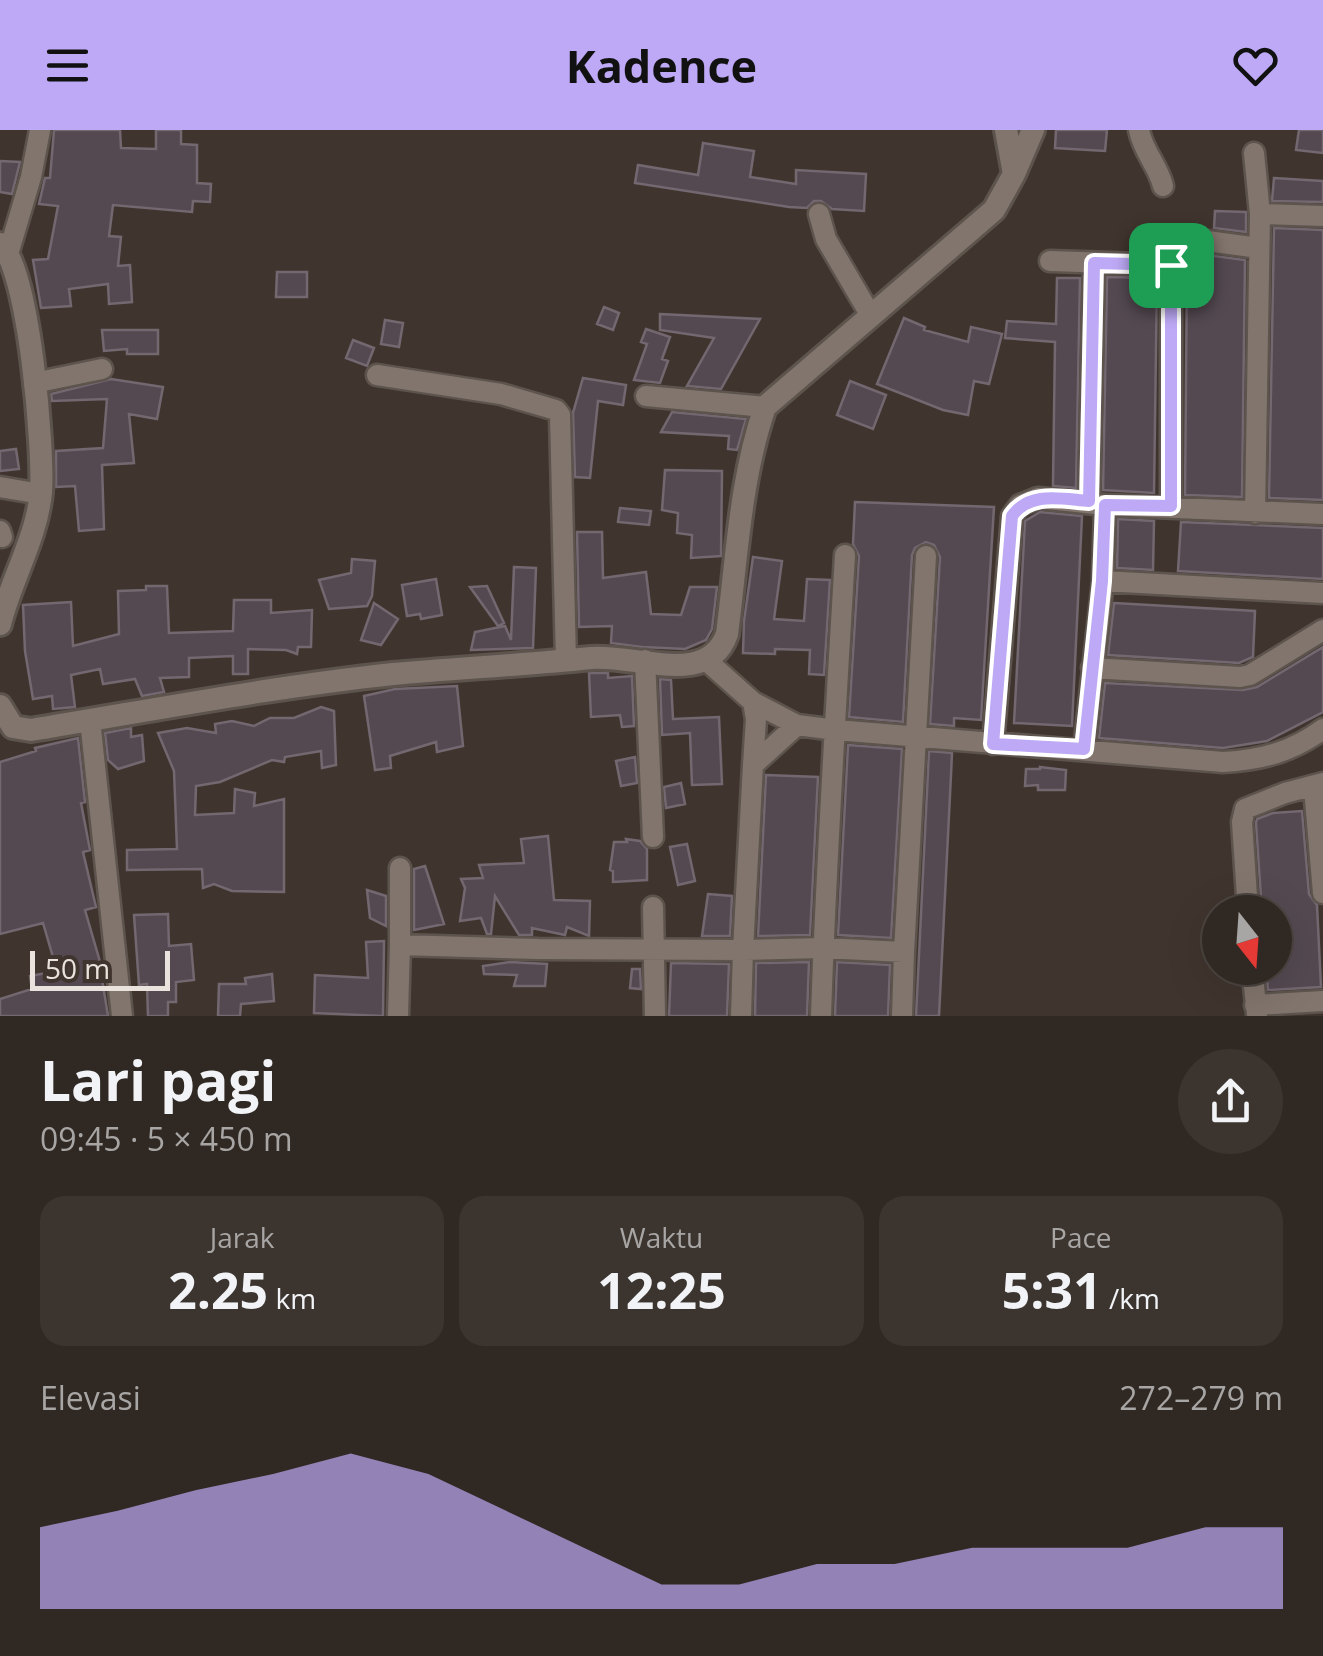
<!DOCTYPE html>
<html lang="id">
<head>
<meta charset="utf-8">
<style>
	body { margin:0; font-family:"Open Sans",sans-serif; background:#3c342f; color:#f1f3f6; height:100vh; display:flex; flex-direction:column; font-size:38px; white-space:nowrap }
	* { box-sizing:border-box; margin:0 }
	p { font-size:32px; color:#a8a6a5 }
	.icon { flex:none; width:55px; height:55px; fill:none; stroke:currentColor; stroke-width:2; stroke-linecap:round; stroke-linejoin:round }
	.map { position:relative; height:886px; overflow:hidden }
	.drawer { display:flex; flex-direction:column; background:#302822; flex:1 }
	.drawer>* { flex:none }
	.needle { width:65px; rotate:163deg }
	.fabs { position:absolute; left:1202px; top:765px; display:grid; gap:20px }
	.fabs a { display:grid; place-items:center; width:90px; height:90px; border-radius:50%; background:#302822; box-shadow:0 10px 40px #0002,0 0 0 2px #4b4440; font-size:50px }
	.scale { position:absolute; left:30px; bottom:25px; width:140px; box-sizing:border-box; padding-left:10px; border:5px solid #e9e2dd; border-top:0; font-size:28px; line-height:35px; white-space:nowrap; color:#e9e2dd; -webkit-text-stroke:8px #40352e; paint-order:stroke }
	.pin { position:absolute; display:grid; place-items:center; width:85px; height:85px; color:#fff; margin:-42px; border-radius:20px; box-shadow:0 5px 15px #0006 }
	.round { display:grid; place-items:center; flex:none; width:105px; height:105px; border-radius:52px; background:#3c342f }
	.head { display:flex; align-items:center; justify-content:space-between; height:170px; padding:0 40px }
	h1 { font-size:55px; font-weight:700; line-height:75px }
	.stats { display:grid; grid-template-columns:repeat(3,1fr); gap:15px; height:170px; padding:10px 40px }
	.stats div { display:grid; align-content:center; border-radius:25px; background:#3c342f; text-align:center }
	.stats b { font-size:50px; font-weight:700 }
	.stats small { font-size:28px; font-weight:400 }
	.stats p { font-size:28px }
	.chart { height:280px; padding:20px 40px }
	.chart p { display:flex; justify-content:space-between }
	.chart svg { width:100%; height:180px; margin-top:10px; fill:#bda9f5; opacity:.7 }
	header { display:flex; justify-content:space-between; align-items:center; height:130px; padding:0 40px; background:#bda9f5; color:#111; font-size:45px; font-weight:700 }
	.map>svg:first-child { display:block }
</style>
</head>
<body>
<header><svg class="icon" aria-label="menu" viewBox="0 0 24 24"><path d="M4 6h16M4 12h16M4 18h16"/></svg>Kadence<svg class="icon" aria-label="heart" viewBox="0 0 24 24"><path d="M12 20l-8-8c-3-5 5-10 8-4 3-6 11-1 8 4z"/></svg></header>
<div class="map">
<svg width="1323" height="886" viewBox="0 0 1323 886">
	<rect width="100%" height="100%" fill="#40352e"/>
	<path fill="#544951" stroke="#736770" stroke-width="2.5" d="M54,0H120L121,18L156,19V0H181V14L197,15V53L211,54L210,72L193,71L192,82L113,75L109,106L121,107L118,136L130,135L132,172L109,174L108,154L69,159L71,176L41,178L33,130L48,129L58,76L39,74L45,48H50Z
		M1056,0H1107L1105,21L1055,18Z
		M1299,0H1323V23L1296,20Z
		M703,13L754,21L750,47L796,54V40L866,44L864,81L832,79L821,71H814L807,78L789,77L635,53L638,35L698,45Z
		M0,31L20,32L12,64L0,62Z
		M1274,48L1323,51V72L1272,71Z
		M1215,81L1246,82V102L1214,98Z
		M1274,98L1323,100V370L1269,368Z
		M1207,125L1245,130L1242,367L1185,365L1187,134L1192,128Z
		M277,142H307V167H276Z
		M1107,147L1157,148L1154,363L1103,360Z
		M1057,148H1080L1076,358L1053,356L1055,212L1005,208L1007,191L1056,194Z
		M604,177L619,183L613,200L597,194Z
		M660,184L760,189L721,259L687,256L714,208L660,200Z
		M904,188L925,197L924,200L968,212L971,197L1002,204L989,254L974,251L968,285L943,280L877,254Z
		M385,190L403,193L399,217L381,214Z
		M646,199L670,207L662,229L668,231L660,253L634,250L647,214L641,212Z
		M102,200H158V224H127V219L104,221Z
		M353,210L374,218L367,236L346,228Z
		M583,248L626,255L623,275L598,271L590,348L575,347L573,283Z
		M111,249L163,257L157,289L129,284L134,333L102,335L104,399L79,401L75,356L56,357V321L103,318L107,269L52,271L51,264Z
		M850,251L886,265L873,299L837,285Z
		M672,282L746,289L737,320L728,319L729,306L661,302Z
		M16,319L19,339L0,341V321Z
		M665,340L722,341L721,426L691,428L692,405L677,403L678,383L662,380Z
		M855,372L994,377L981,590L954,588V596L930,594L940,427L934,415L926,412L915,418L912,425L903,592L849,587L859,426L853,414Z
		M620,378L651,381L649,395L618,392Z
		M1040,382L1082,386L1072,596L1014,593L1025,391Z
		M1118,389L1154,391L1153,440L1117,438Z
		M1181,392L1323,398V449L1178,441Z
		M577,402H602L603,448L646,442L651,484L681,485L690,457H717L712,499L706,510L685,519L642,517L611,513L612,496L579,497Z
		M753,427L782,431L774,489L804,491L807,449L830,450L824,545L809,544L810,520L775,519V524L743,523L744,491Z
		M352,429L375,431L372,466L367,476L329,479L319,450L351,443Z
		M514,437L536,438L533,518L471,520L475,502L505,496L511,510Z
		M436,449L442,485L421,489L420,484L407,486L402,455Z
		M146,456H167L169,503L233,501L234,470H271V483L312,480L311,517H298L297,524L286,520L248,519V544H233V526L189,528V547L160,548L164,562L142,566L135,549L103,554L100,539L71,545L75,577L53,579L52,566L33,569L25,521L23,475L71,472L73,516L119,504L118,461L146,460Z
		M487,456L504,493L498,496L470,457Z
		M374,473L398,489L381,515L361,510Z
		M1114,473L1255,481L1253,527L1239,533L1108,525Z
		M1323,517V582L1267,611L1223,618L1099,608L1105,553L1243,560L1257,557Z
		M589,543H608V548L632,546L634,596L622,597L620,585L591,587Z
		M660,549L671,550L673,589L719,587L722,654L692,655L690,603L662,605Z
		M457,556L463,616L437,622L436,612L390,626L391,638L375,640L364,566L395,559Z
		M321,577L334,581L336,635L322,638L321,621L285,627L284,632L272,630L220,652L196,656L195,685L234,683L235,659L255,663L254,676L284,669V762L232,761L214,754L203,758L202,739L127,740V720L177,719L174,641L158,603L187,598L216,603L215,594L232,591L254,596L270,588H294Z
		M131,598V607L142,605L144,631L118,639L108,630L105,603Z
		M78,608L85,672L81,673L90,720L83,722L96,777L85,780L103,842L101,843L108,886H0V869L32,859L30,846L57,841L43,793L0,804V632L36,621L35,618Z
		M848,615L902,619L891,808L838,805Z
		M929,621L952,623L951,645L939,886H916Z
		M635,627L637,653L621,656L616,631Z
		M1040,637L1066,640L1065,660H1038V655L1025,656L1026,639H1040Z
		M766,645L818,647L810,805L758,806Z
		M681,653L685,674L666,678L664,657Z
		M1302,681L1309,764L1317,775L1321,857L1268,860L1266,838H1275V782H1262L1256,693L1257,689L1273,683Z
		M548,706L554,770L590,771L589,806L567,797L565,805L532,798V805H519L495,766L491,804H487L481,788L460,791L465,758L461,749L483,748L479,735L524,733L521,709Z
		M626,709L640,711L647,719V750L613,752V741L610,740L614,712H627Z
		M687,714L695,751L678,755L670,717Z
		M425,736L444,794L414,800V739Z
		M367,760L386,766V796L370,788Z
		M708,764L732,766L730,806H702Z
		M168,784L169,816L191,814L194,850L176,852V872H168V886H148L147,854L139,855L134,785Z
		M384,811L383,886L314,883L315,845L368,848L366,812Z
		M510,832L547,834L545,856H514L517,845L484,844L483,836Z
		M809,832L807,886H755L756,833Z
		M837,832L890,835L888,886H835Z
		M671,833L729,834L727,886H669Z
		M632,839H640L641,859L630,858Z
		M272,844L274,871L241,874L240,886H218L219,854H246L245,848Z"/>
	<g fill="none" stroke-linecap="round" stroke-linejoin="round">
		<defs>
			<path id="minor" d="M1139,0C1143,22 1158,35 1163,56
				M1254,23L1260,84L1323,86
				M819,84L826,109L871,186
				M9,121L31,47L40,0
				M1050,131L1171,135V376
				M1171,135L1183,115L1207,111L1259,118
				M377,245L501,264L556,280L560,285L566,531
				M34,253L102,239
				M646,266L765,277
				M0,357L41,364
				M1089,371L1094,133
				M1255,383L1260,84
				M0,401L2,407
				M1103,451L1323,463
				M645,530L653,707
				M707,531L753,572L756,589L753,635L797,595
				M1092,538L1240,547L1250,545L1323,500
				M753,572L797,595L836,600L1223,632C1261,630 1292,622 1323,599
				M90,590L122,886
				M993,614L1012,386L1020,375L1038,368L1105,375L1323,384
				M1084,619L1103,451L1105,375
				M753,635L743,820L823,818L904,822L926,426
				M1314,658L1323,763
				M400,738V815L538,819L743,820L741,886
				M653,777L655,886
				M1248,782L1242,692L1245,679L1285,663L1323,653
				M1252,838L1257,884
				M1255,875L1323,871
				M398,886L400,815
				M821,886C826,732 836,579 845,425
				M902,886L904,822"/>
			<path id="tertiary" d="M1014,44L1033,0
				M0,114C29,137 44,320 41,362C37,407 11,450 0,494
				M0,576L13,597L31,600C152,580 272,557 393,544C459,538 525,535 591,528C636,524 708,558 727,504C737,428 740,349 765,277L994,80L1014,44L1006,0"/>
		</defs>
		<use href="#minor" stroke="#5d544e" stroke-width="25"/>
		<use href="#tertiary" stroke="#5d544e" stroke-width="28"/>
		<use href="#minor" stroke="#82756d" stroke-width="20"/>
		<use href="#tertiary" stroke="#82756d" stroke-width="22"/>
	</g>
	<g fill="none" stroke-linecap="round" stroke-linejoin="round">
		<defs>
			<path id="route" d="M1094,133L1171,135V376L1105,375L1102,451L1084,619L993,614L1012,386C1030,361 1061,369 1089,371Z"/>
		</defs>
		<use href="#route" stroke="#fff" stroke-width="20"/>
		<use href="#route" stroke="#bda9f5" stroke-width="12"/>
	</g>
</svg>
<div class="fabs">
<a><svg class="needle" viewBox="-14 -14 28 28"><path d="M0-13l5 13h-10z" fill="#e53935"/><path d="M0 13l5-13h-10z" fill="#a8a6a5"/></svg></a>
</div>
<div class="scale">50 m</div>
<div class="pin" style="left:1171px;top:135px;background:#1e9e55"><svg class="icon" aria-label="arrive" viewBox="0 0 24 24"><path d="M6 21V4h12l-3 4 3 4H6"/></svg></div>
</div>
<section class="drawer">
<div class="head"><div><h1>Lari pagi</h1><p>09:45 · 5 × 450 m</p></div><a class="round"><svg class="icon" aria-label="share" viewBox="0 0 24 24"><path d="M12 15V3M7 8l5-5 5 5M5 13v7h14v-7"/></svg></a></div>
<div class="stats">
<div><p>Jarak</p><b>2.25<small> km</small></b></div>
<div><p>Waktu</p><b>12:25</b></div>
<div><p>Pace</p><b>5:31<small> /km</small></b></div>
</div>
<div class="chart"><p><span>Elevasi</span>272–279 m</p>
<svg viewBox="0 0 160 44" preserveAspectRatio="none"><path d="M0 44V24L10 20L20 15L30 11L40 6L50 11L60 20L70 29L80 38L90 38L100 33L110 33L120 29L130 29L140 29L150 24L160 24V44z"/></svg>
</div>
</section>
</body>
</html>
